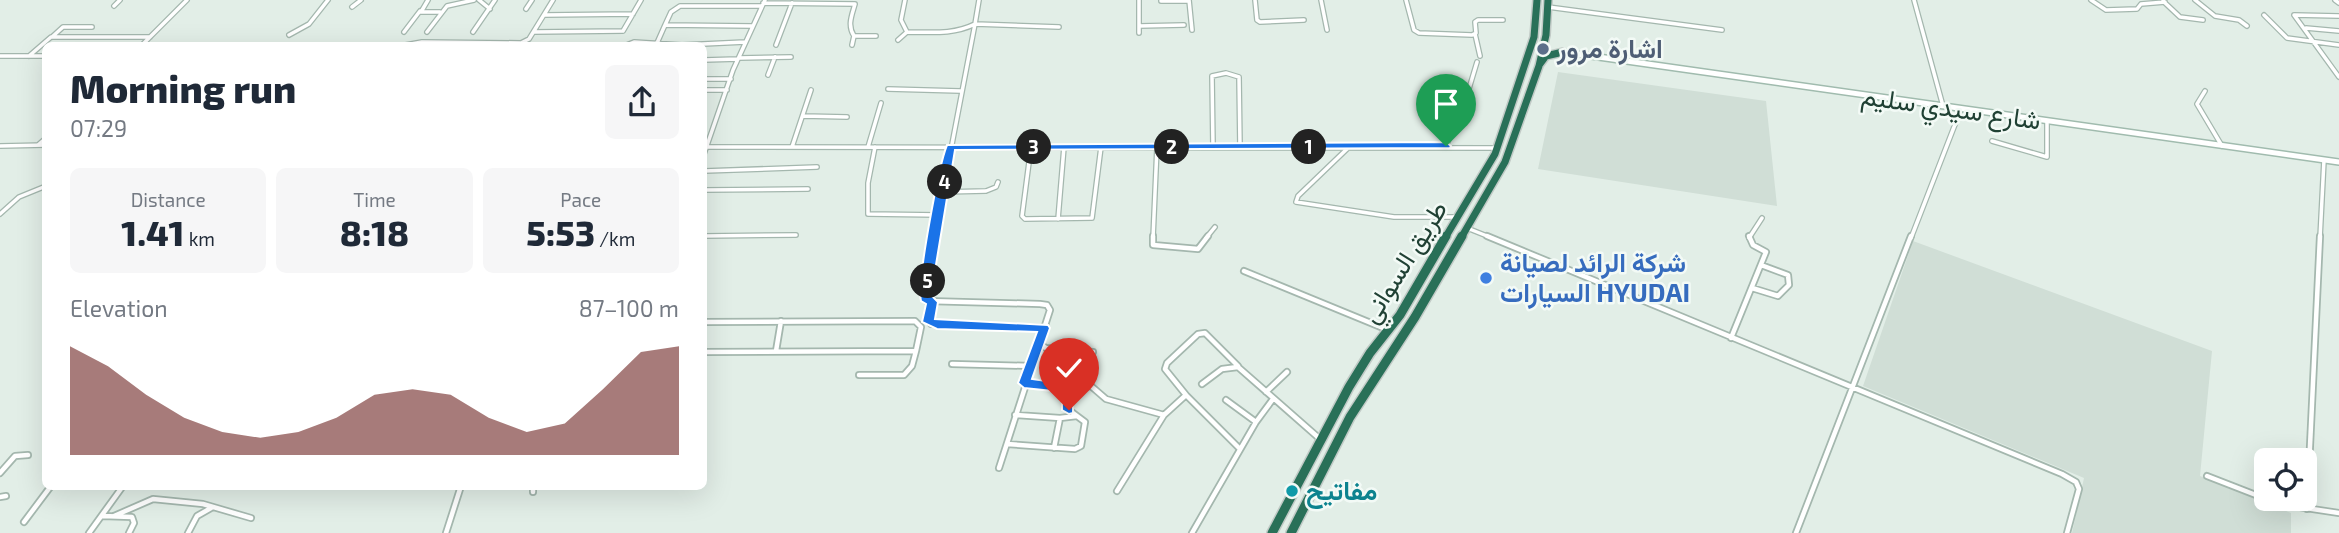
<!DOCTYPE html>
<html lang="en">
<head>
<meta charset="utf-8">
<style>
	body { margin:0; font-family:"Exo 2",Vazirmatn,sans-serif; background:#f6f6f7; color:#1f2937; height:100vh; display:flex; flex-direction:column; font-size:26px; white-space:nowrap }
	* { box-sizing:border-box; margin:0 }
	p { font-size:23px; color:#747a83 }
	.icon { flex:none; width:38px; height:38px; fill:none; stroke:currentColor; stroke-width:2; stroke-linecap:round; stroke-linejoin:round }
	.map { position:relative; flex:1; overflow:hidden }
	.drawer { position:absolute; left:42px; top:42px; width:665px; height:448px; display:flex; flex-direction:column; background:#fff; border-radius:10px; box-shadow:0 7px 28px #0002 }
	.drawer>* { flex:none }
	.buttons { position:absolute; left:2254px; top:448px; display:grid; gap:14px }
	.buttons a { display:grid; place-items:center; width:63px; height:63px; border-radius:10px; background:#fff; box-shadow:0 7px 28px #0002; font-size:35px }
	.pin { position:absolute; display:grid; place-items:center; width:60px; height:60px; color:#fff; margin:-72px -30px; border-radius:50% 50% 50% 0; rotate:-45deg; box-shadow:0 0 7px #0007 }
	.pin .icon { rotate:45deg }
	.km { position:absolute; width:35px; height:35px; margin:-18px; border-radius:50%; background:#222; color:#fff; font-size:19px; line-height:35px; text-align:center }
	.round { display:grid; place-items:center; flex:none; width:74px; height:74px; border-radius:10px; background:#f6f6f7 }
	.overview { display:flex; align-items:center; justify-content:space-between; height:119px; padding:0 28px }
	h1 { font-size:38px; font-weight:800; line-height:52px }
	.stats { display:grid; grid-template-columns:repeat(3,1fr); gap:10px; height:119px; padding:7px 28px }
	.stats div { display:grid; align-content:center; border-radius:10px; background:#f6f6f7; text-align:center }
	.stats b { font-size:35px; font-weight:800 }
	.stats small { font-size:19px; font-weight:400 }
	.stats p { font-size:19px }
	.chart { height:196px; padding:14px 28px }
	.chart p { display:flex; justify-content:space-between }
	.chart svg { width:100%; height:126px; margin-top:7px; fill:#834442; opacity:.7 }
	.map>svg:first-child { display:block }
</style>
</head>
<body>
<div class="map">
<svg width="2339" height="533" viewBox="0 0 2339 533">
	<rect width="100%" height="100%" fill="#e2eee7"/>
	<path fill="#d0ded6" d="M1558,72L1766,101L1777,206L1538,169Z
		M1913,241L2212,351L2200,476L2291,513V533H2072L2084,478L1863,386Z"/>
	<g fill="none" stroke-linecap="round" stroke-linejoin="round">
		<defs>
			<path id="street-far1" d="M428,0L421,12H440
				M479,0L490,9
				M1139,0V33
				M1189,0L1192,30
				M1255,0L1257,20L1260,22L1304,20
				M1321,0L1327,30
				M1406,0L1414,30L1419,33L1472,35L1476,33L1475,22L1478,20H1503
				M1914,0L1943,106
				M2091,0L2106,10L2137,9L2141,4L2165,2
				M2195,0L2215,16L2239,20L2247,26
				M2335,0L2339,3
				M1161,1H1189
				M2163,1L2180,17L2203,20
				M763,3L855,4C852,15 847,25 854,36H876
				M114,6L120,0
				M352,7L361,0
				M1548,7L1722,30
				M526,9L532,0
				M545,15L633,14
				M2264,15L2287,38L2339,45
				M2339,16L2294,15L2339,77
				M752,26L665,25L671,12L680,6H761
				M1139,26L1184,25
				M2306,28L2339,31
				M404,32L420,11
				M427,32L447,6L474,0
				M473,32L495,0
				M534,32L623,31L641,0
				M907,32C930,32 953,35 975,24L979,0
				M1475,34L1480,56
				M289,35L309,24L328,0
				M52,37L63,27H92
				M898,40L907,32L901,20L905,0
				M657,43L665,25
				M776,45L792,3
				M852,45L854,36
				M141,46L187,0
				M400,46L422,42L521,43L529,39L553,0
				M624,46L634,42L682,45L745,42
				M0,56H46
				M29,56L51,37H150
				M739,58L791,57
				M704,60L738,59
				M768,75L775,57
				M704,79H731
				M888,89L960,91
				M704,90H727
				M2205,91L2197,104L2222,146
				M803,116L847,117
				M1992,141L2047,157V121
				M38,145L46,138
				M0,146L46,145
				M1446,146L1465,102L1477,62
				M704,147L1497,148
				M792,147L811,90
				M868,147L881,103
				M875,147L868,183V214L939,215
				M1031,147L1022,216L1025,219L1092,218L1101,147
				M1213,147L1212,76L1226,73L1239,77L1240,147
				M1349,147L1298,196L1296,202L1394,217H1457
				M704,154L733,70L765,0
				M704,171L817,167
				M704,190L808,189
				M943,192L986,191L996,187L998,182
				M0,214L19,197L46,186
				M1058,219L1064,147
				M1467,228L1492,238
				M704,236L796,235
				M934,238L975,24L1059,27
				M1153,238L1157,147
				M1206,238L1215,227
				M1749,238L1762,218
				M1911,238L1961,109
				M2320,238L2324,160"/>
			<path id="street" d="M934,236L925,294L927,301L1040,304L1047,305L1050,310L999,468
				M1153,236V245L1198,249L1208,236
				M1487,236L2062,474L2076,482L2079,489L2067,533
				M1244,271L1388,330
				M1752,288L1778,296L1789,285L1788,275L1761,265
				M932,302L928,319L931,324L1044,328
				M704,322L915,321L921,327L916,351L704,352
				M1731,338L1766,252L1753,245L1749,236
				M1039,344L1046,348L1093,352
				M776,351L781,321
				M952,364L1032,366
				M859,375H904L912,366L916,351
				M1202,384L1222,369L1238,367L1320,439
				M1069,388L1091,386L1106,399L1164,415
				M1266,392L1287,372
				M1186,395L1165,369L1167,363L1198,334L1205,333L1238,366
				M1226,400L1256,422
				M1015,415L1060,418L1077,416
				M1007,444L1075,449L1081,446L1085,422L1069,410V388L1024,383
				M1054,448L1060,418
				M0,473L15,456L28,455
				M2207,476L2279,504L2339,513
				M279,486H402
				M533,486V492
				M1117,491L1164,415L1186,395L1240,449
				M0,497L6,496
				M2307,509L2320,236
				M102,516L132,517L134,523L129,533
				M114,516L153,499L203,504L251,518
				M24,522L51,486
				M89,533L123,486
				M188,533L197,516L211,508
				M446,533L461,486
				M1192,533L1256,422L1273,399
				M1796,533L1911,236"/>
			<path id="secondary" d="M1563,52L2339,162"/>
			<path id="highway-far1" d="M1540,64L1546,56L1563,52
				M1445,238L1495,154L1534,37L1537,0
				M1461,238L1505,162L1539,66L1546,35L1548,0"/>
			<path id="highway" d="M1272,533L1349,387L1370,353L1400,315L1446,236
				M1291,533L1350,417L1415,317L1462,236"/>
		</defs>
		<use href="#street-far1" stroke="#a4b7ae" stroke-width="6"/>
		<use href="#street" stroke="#a4b7ae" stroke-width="8"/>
		<use href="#secondary" stroke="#a0bbae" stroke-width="8"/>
		<use href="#highway-far1" stroke="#c1cac6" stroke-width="10"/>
		<use href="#highway" stroke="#c1cac6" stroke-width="12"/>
		<use href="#street-far1" stroke="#fff" stroke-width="3.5"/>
		<use href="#street" stroke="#fff" stroke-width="4.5"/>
		<use href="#secondary" stroke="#fff" stroke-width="5"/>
		<use href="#highway-far1" stroke="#297058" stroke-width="7"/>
		<use href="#highway" stroke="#297058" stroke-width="9"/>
	</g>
	<path fill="#1a73e8" stroke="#fff" stroke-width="2" d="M1446,142L1451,146L1450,148L955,150L931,295L938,302L935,319L1048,325L1050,328L1032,379L1073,385V413L1069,414L1062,410V392L1024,388L1018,383L1037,332L937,329L922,322L926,304L921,301C916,285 939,164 947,145Z"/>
	<circle fill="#5c6f8a" stroke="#f3faf6" stroke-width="2.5" cx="1543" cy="49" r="7"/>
	<circle fill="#3f7fe0" stroke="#f3faf6" stroke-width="2.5" cx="1486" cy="278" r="7"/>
	<circle fill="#0f9aa8" stroke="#f3faf6" stroke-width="2.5" cx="1292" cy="491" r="7"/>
	<g text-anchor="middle" stroke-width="5" stroke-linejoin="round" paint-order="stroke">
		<g font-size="26" font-weight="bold" fill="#4e5e75" stroke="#f3faf6" text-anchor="start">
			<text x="1557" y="58">اشارة مرور</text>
		</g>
		<g font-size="26" fill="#204134" stroke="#f3faf6">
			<text transform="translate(1951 108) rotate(8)" y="9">شارع سيدي سليم</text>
			<text transform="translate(1404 262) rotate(-58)" y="9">طريق السواني</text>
		</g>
		<g font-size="26" font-weight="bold" fill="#366cbe" stroke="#f3faf6" text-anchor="start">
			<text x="1500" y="272">شركة الرائد لصيانة<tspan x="1500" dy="30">السيارات HYUDAI</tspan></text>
		</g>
		<g font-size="26" font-weight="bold" fill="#0d838f" stroke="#f3faf6" text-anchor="start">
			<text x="1306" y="500">مفاتيح</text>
		</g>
	</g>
</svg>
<div class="buttons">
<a><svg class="icon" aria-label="locate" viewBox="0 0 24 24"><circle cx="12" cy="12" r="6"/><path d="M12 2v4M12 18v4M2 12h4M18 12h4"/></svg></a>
</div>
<div class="pin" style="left:1446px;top:146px;background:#1e9e55"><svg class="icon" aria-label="arrive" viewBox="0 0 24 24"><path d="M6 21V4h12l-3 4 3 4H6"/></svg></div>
<div class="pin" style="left:1069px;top:410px;background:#d93025"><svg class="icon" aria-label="check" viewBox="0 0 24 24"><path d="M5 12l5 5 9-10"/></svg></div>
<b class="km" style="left:1309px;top:147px">1</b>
<b class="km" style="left:1172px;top:147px">2</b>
<b class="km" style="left:1034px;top:147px">3</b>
<b class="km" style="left:945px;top:182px">4</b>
<b class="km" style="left:928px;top:281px">5</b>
<section class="drawer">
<div class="overview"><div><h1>Morning run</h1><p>07:29</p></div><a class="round"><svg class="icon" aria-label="share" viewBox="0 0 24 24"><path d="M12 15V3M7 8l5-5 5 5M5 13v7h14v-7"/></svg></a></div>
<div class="stats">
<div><p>Distance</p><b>1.41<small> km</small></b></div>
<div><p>Time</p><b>8:18</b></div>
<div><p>Pace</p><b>5:53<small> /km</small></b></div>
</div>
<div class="chart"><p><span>Elevation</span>87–100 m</p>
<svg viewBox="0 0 160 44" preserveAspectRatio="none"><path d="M0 44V6L10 13L20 23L30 31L40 36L50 38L60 36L70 31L80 23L90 21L100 23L110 31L120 36L130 33L140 21L150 8L160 6V44z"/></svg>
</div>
</section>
</div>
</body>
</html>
